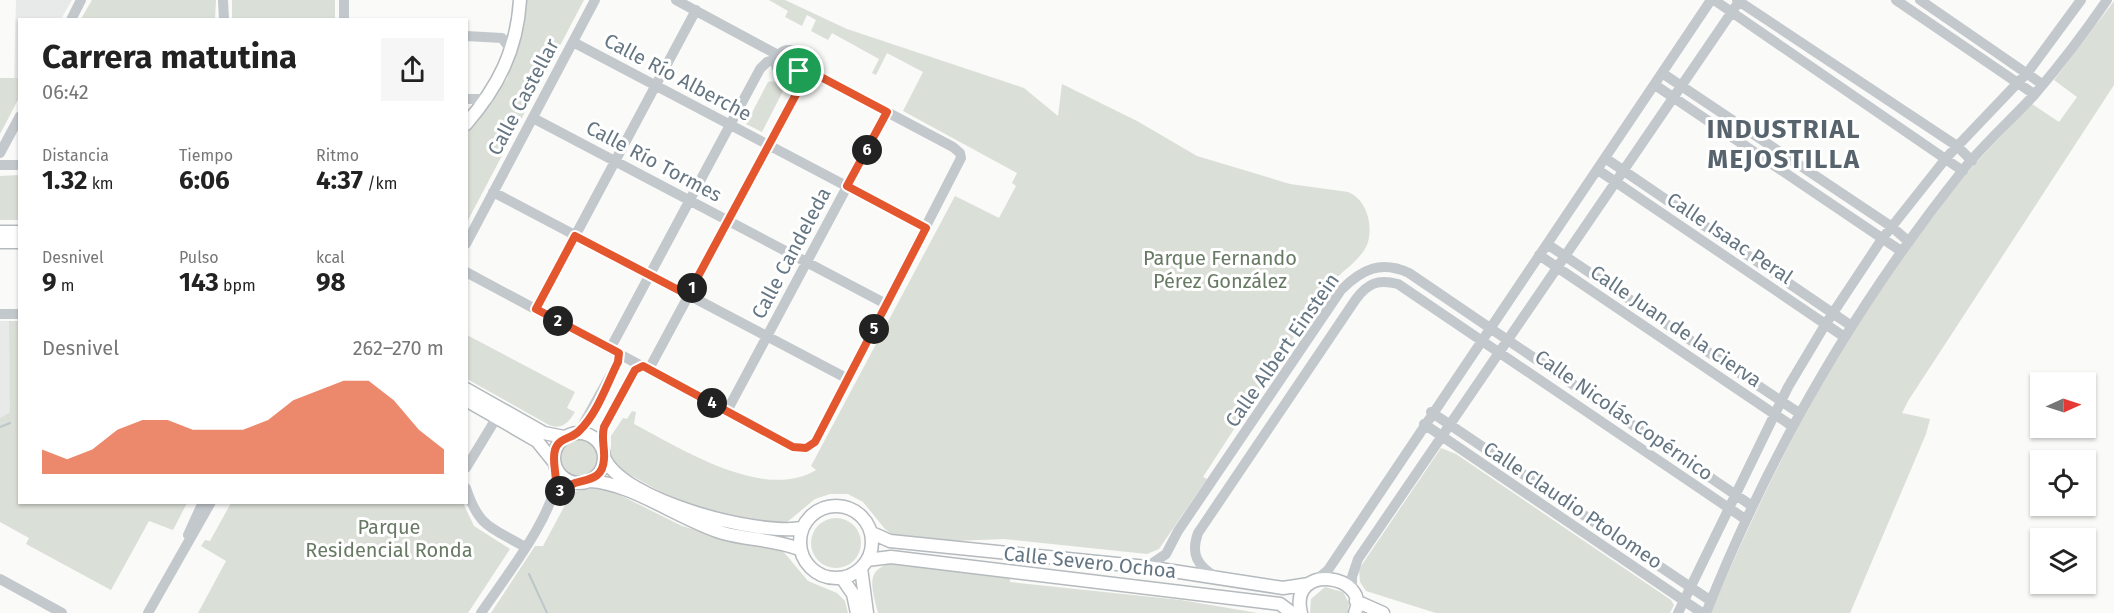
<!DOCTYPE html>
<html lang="es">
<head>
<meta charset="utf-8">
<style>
	body { margin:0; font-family:"Fira Sans",sans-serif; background:#f6f6f6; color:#222; height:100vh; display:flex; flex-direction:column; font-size:22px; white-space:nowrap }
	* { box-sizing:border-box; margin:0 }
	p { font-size:20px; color:#767676 }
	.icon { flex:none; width:33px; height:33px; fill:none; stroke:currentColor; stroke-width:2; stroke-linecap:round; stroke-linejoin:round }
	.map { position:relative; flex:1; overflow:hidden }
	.details { position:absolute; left:18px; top:18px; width:450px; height:486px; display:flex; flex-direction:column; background:#fff; border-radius:0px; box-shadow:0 2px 4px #0004 }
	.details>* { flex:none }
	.needle { width:39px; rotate:87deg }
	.tools { position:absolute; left:2030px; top:372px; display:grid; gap:12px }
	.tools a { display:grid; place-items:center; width:66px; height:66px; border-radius:0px; background:#fff; box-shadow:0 2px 4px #0004; font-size:30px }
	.pin { position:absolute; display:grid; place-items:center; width:51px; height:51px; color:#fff; margin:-26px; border:3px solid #fff; border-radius:50%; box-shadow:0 2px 6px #0007 }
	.km { position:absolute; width:30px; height:30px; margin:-15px; border-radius:50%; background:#222; color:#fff; font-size:16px; line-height:30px; text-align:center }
	.round { display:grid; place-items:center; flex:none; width:63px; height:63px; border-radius:0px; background:#f6f6f6 }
	.head { display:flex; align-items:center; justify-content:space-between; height:102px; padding:0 24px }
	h1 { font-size:33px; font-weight:700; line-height:45px }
	.figures { display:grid; grid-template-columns:repeat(3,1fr); gap:9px; height:102px; padding:6px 24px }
	.figures div { display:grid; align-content:center }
	.figures b { font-size:26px; font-weight:700 }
	.figures small { font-size:16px; font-weight:400 }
	.figures p { font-size:16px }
	.chart { height:168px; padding:12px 24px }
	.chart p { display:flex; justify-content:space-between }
	.chart svg { width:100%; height:108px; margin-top:6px; fill:#e4572e; opacity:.7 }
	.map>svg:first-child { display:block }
</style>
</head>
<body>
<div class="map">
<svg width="2114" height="613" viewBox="0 0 2114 613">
	<rect width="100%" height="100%" fill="#fafaf8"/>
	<path fill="#e8e9e9" d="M16,0H72L61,19L20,20L19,78H14Z
		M0,321H9L10,395V412L0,418Z"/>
	<path fill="#dadfd7" d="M92,0H216L215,19H81Z
		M232,0H335V19H232Z
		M525,0H584L467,222V132L507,79L520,38Z
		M769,0H785L847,29L1024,88L1058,116L1062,84L1137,121L1197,156L1290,184L1348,192C1366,199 1373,223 1368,242C1363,259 1340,272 1329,286C1285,348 1245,413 1203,477L1207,479L1159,549L1147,554L1004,539L954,541L893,535L885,529L863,502L848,494H830L815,499L786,523L764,524L737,519L670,497L616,467L611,456V436L623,418L627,419L632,411L636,412L634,424C680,448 764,502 816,470L811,466L955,196L999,218L1016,186L1012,183L1017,173L903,111L923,72L887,53L876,75L872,73L879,59L832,33L828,40L811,31L816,20L807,15L802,26L785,17L788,11Z
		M2114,1V85L1908,401L1902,413L1930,419L1926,434L1850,613H1711C1775,460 1853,313 1958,184C1981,156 2007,130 2032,104L2059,122L2077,97L2054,80Z
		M0,78H20L19,98L0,134Z
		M772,81L780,85L783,91L762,132L746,124L768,82Z
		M19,175V220H0V176Z
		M9,321H19L20,502L187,503L173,530L149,521L111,590L26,544L29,538L0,522V418L10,412Z
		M467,335L575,392L567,408L575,412C568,423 562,430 549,425L467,379Z
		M560 458a19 19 0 1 1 38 0a19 19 0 1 1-38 0Z
		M1441,448L1456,454L1671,600L1674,605L1670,613H1436L1366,591L1360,582L1359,569Z
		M600,487L612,491L682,526L745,544L782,550L808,581L837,593L845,601L848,613H491L535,546H543L572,492Z
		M231,503H463L474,526L510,549L468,613H198L226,561L201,546L205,540L210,541Z
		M811 543a25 25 0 1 1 50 0a25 25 0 1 1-50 0Z
		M899,562L1011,574L1010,582L1181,600L1258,613H878C871,586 864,566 899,562Z
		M1325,587L1343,592L1349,603L1348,613H1310L1311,599Z"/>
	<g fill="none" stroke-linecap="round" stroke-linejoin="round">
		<path stroke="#bbc7cb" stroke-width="2" d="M0,427L10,423
			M529,574L547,613"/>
		<defs>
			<path id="major" d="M466,124C498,87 517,50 520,0
				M0,232H20
				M0,242H20
				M466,389L544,433L564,437
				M466,400L537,441L554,462
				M554 458a25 25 0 1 1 50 0a25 25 0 1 1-50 0Z
				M604,457C622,501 758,536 802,528
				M590,481C632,483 680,520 723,533C748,540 774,539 799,549
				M800 542a36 36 0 1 1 72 0a36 36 0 1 1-72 0Z
				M872,533L890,541L1147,567L1283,588L1309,584
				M867,560L891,557L1280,604L1292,613
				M861,568L867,613
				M842,578L853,594L857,613
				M1356,601L1383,613
				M1301,613C1288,562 1371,574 1355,613"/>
		</defs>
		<use href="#major" stroke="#b5babe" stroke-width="15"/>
		<path stroke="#c3c8cc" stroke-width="10" d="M223,0L224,20
			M344,0V20
			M676,0L778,55
			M1714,0L1963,171
			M1737,0L1957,146L1972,161
			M1896,0L2034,94
			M1920,0L2042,84
			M71,20L81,0
			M466,36L502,38L511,50
			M573,42L926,228
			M776 63a13 13 0 1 1 26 0a13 13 0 1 1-26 0Z
			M1662,73L1892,227L1909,242
			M1655,85L1901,251
			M466,99H488
			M533,118L886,304
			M0,153L20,116
			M1605,158L1850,325
			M0,165H20
			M1598,170L1843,336
			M493,192L848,379
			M466,244L595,0
			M1547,244L1799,413
			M1539,255L1792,426
			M466,272L793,447L806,449L815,442L961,158L960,153L953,147L802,67
			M536,309L696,10
			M0,314H20
			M610,349L760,69L767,62L776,59
			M649,369L797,94L802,81L799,71
			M727,411L887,112
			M1431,412L1711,601
			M1424,424L1702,613
			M579,432L618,362L619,353
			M601,446L604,427L635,370L643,366
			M466,468L497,417
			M466,488C479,528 491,527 525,547
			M555,496L575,483
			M188,535L203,502
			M1147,567L1166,554L1178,531L1341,290C1362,269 1381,260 1409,273L1752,506
			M1216,577C1198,566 1190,555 1198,533L1356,299C1368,283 1378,279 1398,284L1745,519
			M0,579L62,613
			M1317,579L1328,570L1711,0
			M1352,590V577L1358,559L1740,0
			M148,613L211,502
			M481,613C503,580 559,510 557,471
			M1678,613L1788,387L1825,325L1882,239L1947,157L2028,72L2081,0
			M1706,613C1770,452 1855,305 1963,170C1985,143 2011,120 2035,94C2060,65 2085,32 2107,0"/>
		<use href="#major" stroke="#fff" stroke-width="12"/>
	</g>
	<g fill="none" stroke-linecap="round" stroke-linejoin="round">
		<defs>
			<path id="route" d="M802,67L887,112L847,186L926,228L815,442L806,448L793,447L643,366L635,370L604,427C601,439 605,448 604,459C603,479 589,479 575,483C567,486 561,491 555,496C559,477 551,463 555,450C559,437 572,439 579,431C597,414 607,384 618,362L619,353L536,309L575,236L688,295L800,87L799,71Z"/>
		</defs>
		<use href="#route" stroke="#fff" stroke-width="12"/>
		<use href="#route" stroke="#e4572e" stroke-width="8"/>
	</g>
	<g text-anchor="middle" stroke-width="6" stroke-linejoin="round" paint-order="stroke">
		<g font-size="20" fill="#657683" stroke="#fff">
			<text transform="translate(678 77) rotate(28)" y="7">Calle Río Alberche</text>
			<text transform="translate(523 97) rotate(-62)" y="7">Calle Castellar</text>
			<text transform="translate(654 161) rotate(28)" y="7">Calle Río Tormes</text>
			<text transform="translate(1730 238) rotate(34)" y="7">Calle Isaac Peral</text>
			<text transform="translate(791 253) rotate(-62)" y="7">Calle Candeleda</text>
			<text transform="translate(1676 326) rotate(34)" y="7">Calle Juan de la Cierva</text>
			<text transform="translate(1282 350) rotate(-55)" y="7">Calle Albert Einstein</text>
			<text transform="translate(1624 415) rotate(35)" y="7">Calle Nicolás Copérnico</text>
			<text transform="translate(1573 505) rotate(34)" y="7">Calle Claudio Ptolomeo</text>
			<text transform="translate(1090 562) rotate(6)" y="7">Calle Severo Ochoa</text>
		</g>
		<g font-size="20" fill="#687a64" stroke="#fff">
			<text x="1220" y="265">Parque Fernando<tspan x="1220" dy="23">Pérez González</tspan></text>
			<text x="389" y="534">Parque<tspan x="389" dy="23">Residencial Ronda</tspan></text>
		</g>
		<g font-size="26" font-weight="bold" letter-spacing="1.5" fill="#57646e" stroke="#fff">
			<text x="1784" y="138">INDUSTRIAL<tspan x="1784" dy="30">MEJOSTILLA</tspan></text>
		</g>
	</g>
</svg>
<div class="tools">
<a><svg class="needle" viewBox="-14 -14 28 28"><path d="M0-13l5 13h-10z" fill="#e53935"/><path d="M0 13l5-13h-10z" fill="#767676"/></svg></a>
<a><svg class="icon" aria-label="locate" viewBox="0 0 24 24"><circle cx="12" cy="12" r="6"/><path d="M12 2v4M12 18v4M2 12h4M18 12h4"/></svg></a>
<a><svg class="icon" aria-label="layers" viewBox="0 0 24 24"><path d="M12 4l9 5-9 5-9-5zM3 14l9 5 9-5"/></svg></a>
</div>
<div class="pin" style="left:799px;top:71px;background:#1e9e55"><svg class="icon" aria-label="arrive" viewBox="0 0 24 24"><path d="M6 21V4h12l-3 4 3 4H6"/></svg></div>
<b class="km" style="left:692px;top:288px">1</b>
<b class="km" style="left:558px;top:321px">2</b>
<b class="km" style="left:560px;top:491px">3</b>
<b class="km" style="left:712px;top:403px">4</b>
<b class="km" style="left:874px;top:329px">5</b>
<b class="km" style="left:867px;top:150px">6</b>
<section class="details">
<div class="head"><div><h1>Carrera matutina</h1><p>06:42</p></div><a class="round"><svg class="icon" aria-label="share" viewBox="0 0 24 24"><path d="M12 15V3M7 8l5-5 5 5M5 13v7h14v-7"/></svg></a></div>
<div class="figures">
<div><p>Distancia</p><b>1.32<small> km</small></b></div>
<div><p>Tiempo</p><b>6:06</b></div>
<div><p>Ritmo</p><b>4:37<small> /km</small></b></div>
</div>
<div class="figures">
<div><p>Desnivel</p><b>9<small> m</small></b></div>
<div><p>Pulso</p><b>143<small> bpm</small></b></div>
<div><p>kcal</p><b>98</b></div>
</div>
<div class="chart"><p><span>Desnivel</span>262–270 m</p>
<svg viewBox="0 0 160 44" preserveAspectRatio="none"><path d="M0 44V34L10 38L20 34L30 26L40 22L50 22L60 26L70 26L80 26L90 22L100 14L110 10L120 6L130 6L140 14L150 26L160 34V44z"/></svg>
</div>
</section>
</div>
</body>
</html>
